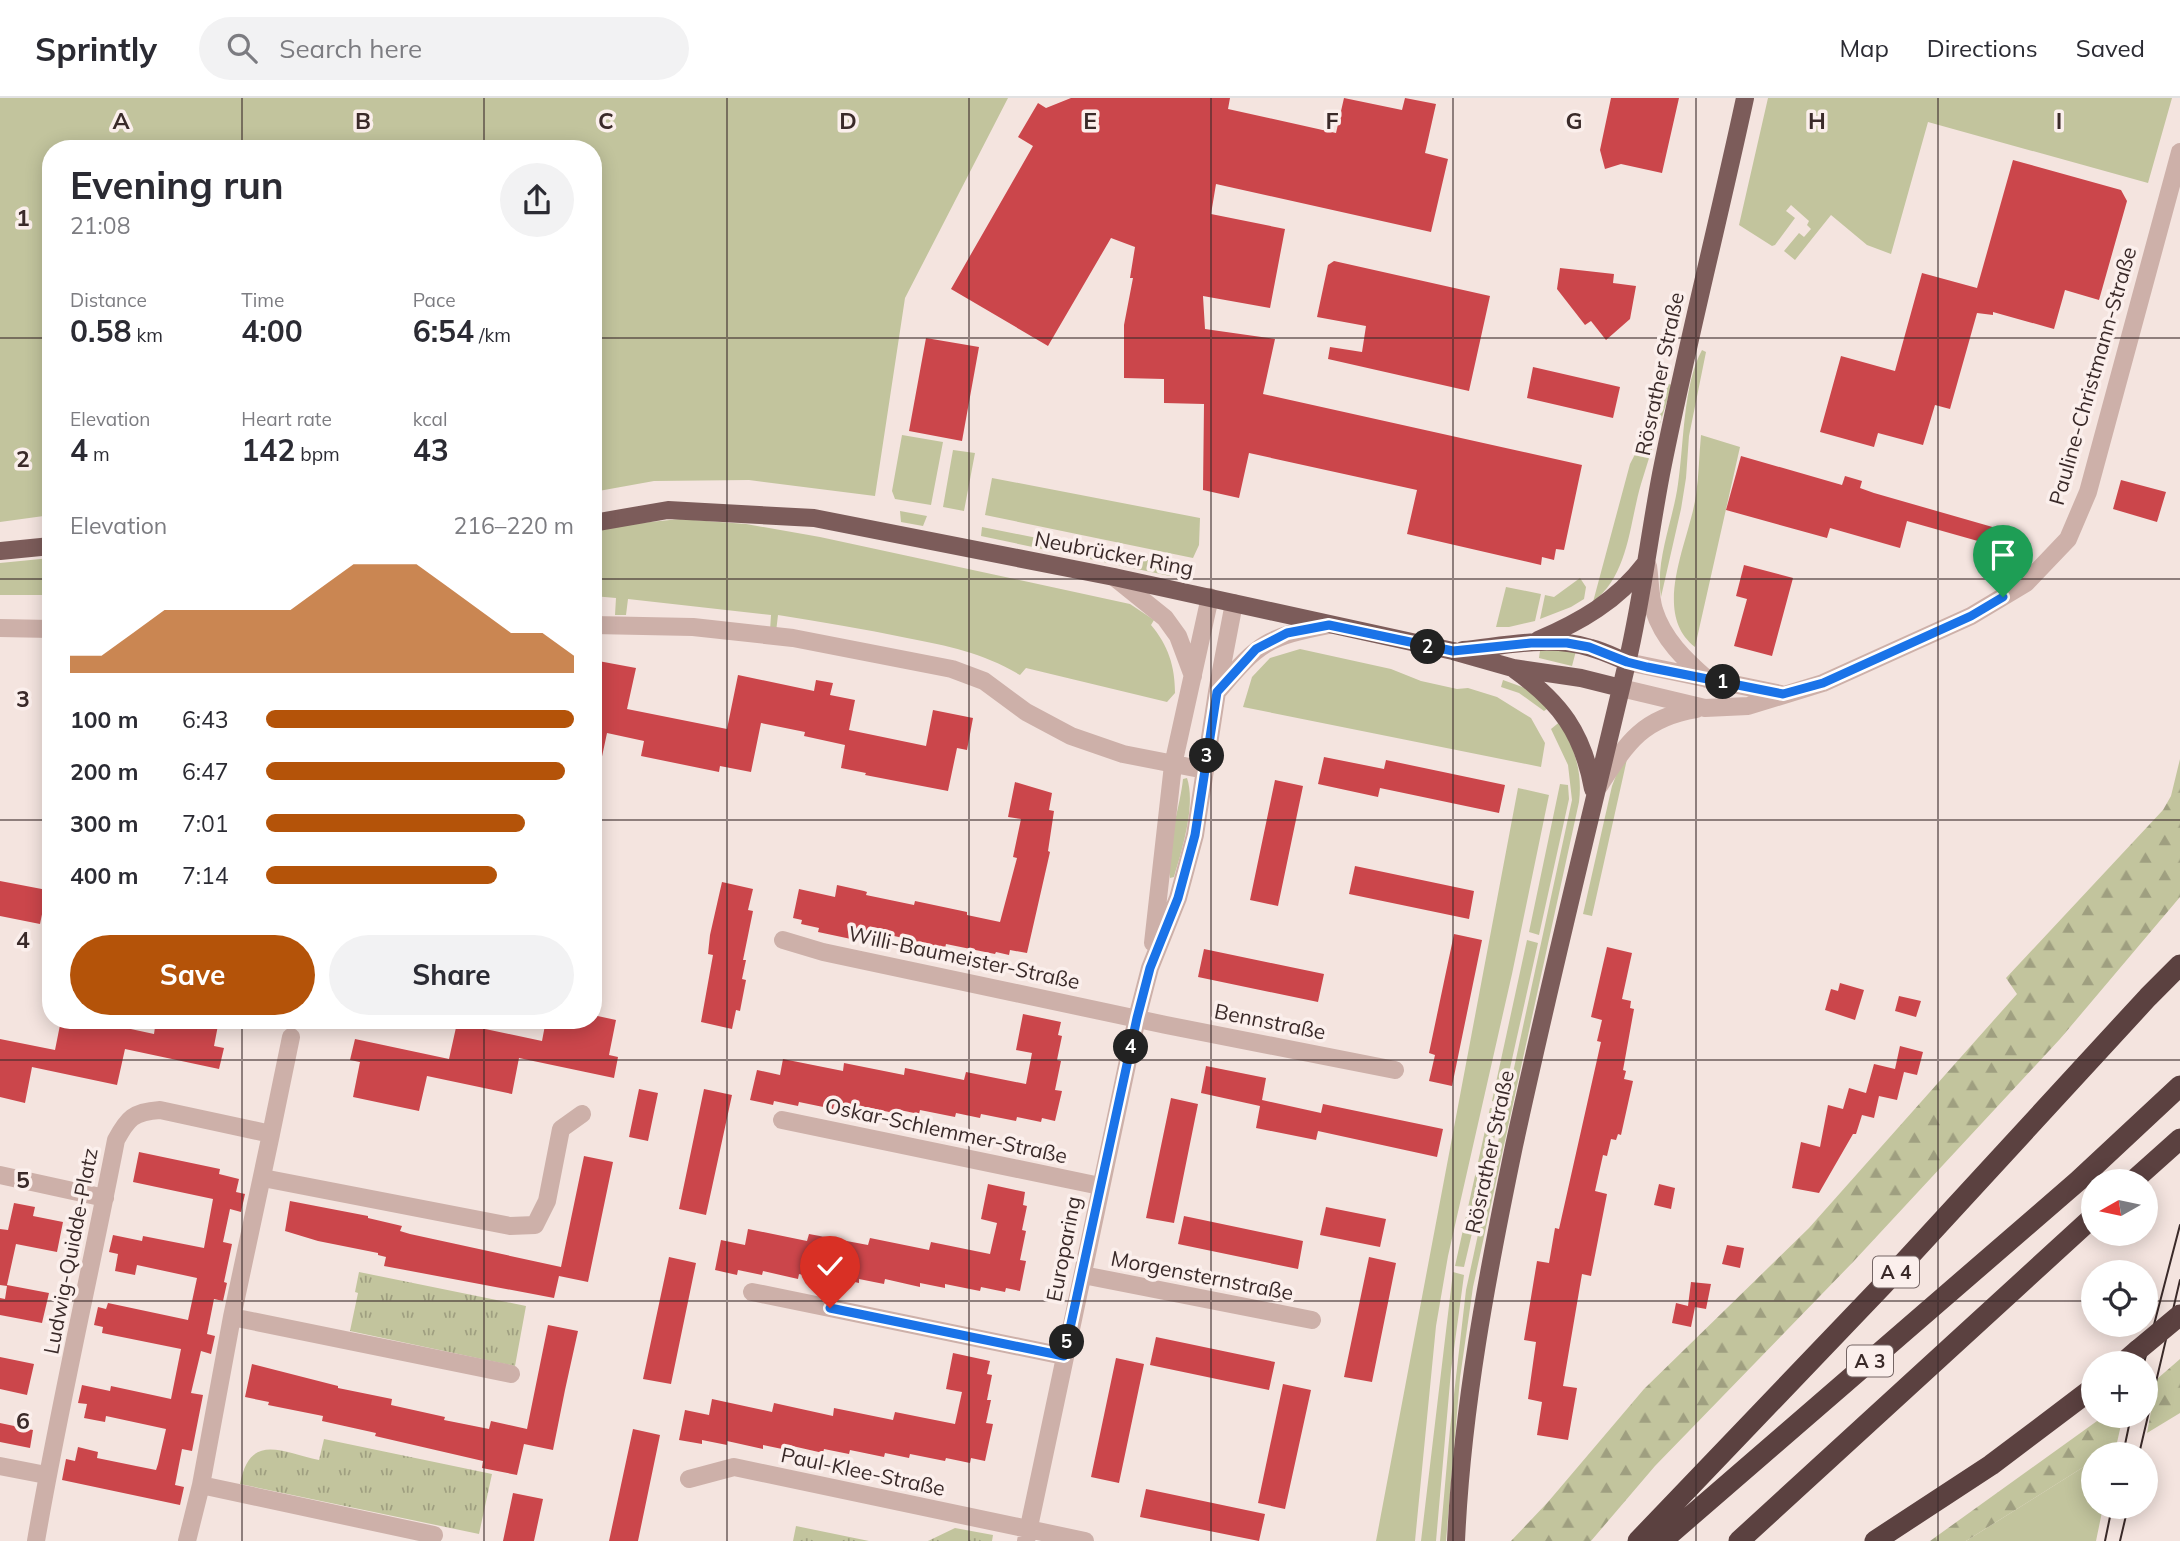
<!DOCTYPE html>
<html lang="en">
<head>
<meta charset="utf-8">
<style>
	body { margin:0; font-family:Mulish,sans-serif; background:#f2f2f3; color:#2b2b33; height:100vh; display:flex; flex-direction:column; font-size:26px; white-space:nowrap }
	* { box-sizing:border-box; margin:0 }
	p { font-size:23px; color:#7c7c81 }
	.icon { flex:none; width:38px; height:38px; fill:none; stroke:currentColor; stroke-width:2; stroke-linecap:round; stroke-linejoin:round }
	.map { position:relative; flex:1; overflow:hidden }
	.drawer { position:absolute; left:42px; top:42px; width:560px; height:889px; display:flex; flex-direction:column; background:#fff; border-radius:28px; box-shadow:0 4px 18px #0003 }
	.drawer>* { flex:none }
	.needle { width:46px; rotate:261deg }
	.buttons { position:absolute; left:2081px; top:1071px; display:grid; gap:14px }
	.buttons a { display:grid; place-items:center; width:77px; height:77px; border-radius:50%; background:#fff; box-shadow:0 4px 18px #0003; font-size:35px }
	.pin { position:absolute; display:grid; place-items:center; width:60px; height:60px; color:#fff; margin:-72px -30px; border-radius:50% 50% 50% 0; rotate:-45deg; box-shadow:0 0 7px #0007 }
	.pin .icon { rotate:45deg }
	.km { position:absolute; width:35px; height:35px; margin:-18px; border-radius:50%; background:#222; color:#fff; font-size:19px; line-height:35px; text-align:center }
	.round { display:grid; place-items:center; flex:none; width:74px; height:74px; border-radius:37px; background:#f2f2f3 }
	.head { display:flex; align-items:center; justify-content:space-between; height:119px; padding:0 28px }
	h1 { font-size:38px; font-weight:700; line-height:52px }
	.stats { display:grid; grid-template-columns:repeat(3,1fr); gap:10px; height:119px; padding:7px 28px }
	.stats div { display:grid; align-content:center }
	.stats b { font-size:30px; font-weight:700 }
	.stats small { font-size:19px; font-weight:400 }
	.stats p { font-size:19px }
	.chart { height:196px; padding:14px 28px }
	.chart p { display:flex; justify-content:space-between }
	.chart svg { width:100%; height:126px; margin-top:7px; fill:#b45309; opacity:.7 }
	.primary-button { display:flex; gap:14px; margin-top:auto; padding:14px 28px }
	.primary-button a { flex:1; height:80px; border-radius:42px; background:#b45309; color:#fff; font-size:28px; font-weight:700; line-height:80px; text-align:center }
	.primary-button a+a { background:#f2f2f3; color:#2b2b33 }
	ul { padding:0 28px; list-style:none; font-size:23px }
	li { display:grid; grid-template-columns:112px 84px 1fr; align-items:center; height:52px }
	li i { height:18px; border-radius:9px; background:#b45309 }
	header { display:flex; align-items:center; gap:42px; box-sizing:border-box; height:98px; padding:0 35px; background:#fff; border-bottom:2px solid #e1e1e2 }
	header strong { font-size:33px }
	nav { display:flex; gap:38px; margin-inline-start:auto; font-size:24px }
	.search { width:490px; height:63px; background:#f2f2f3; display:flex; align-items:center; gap:18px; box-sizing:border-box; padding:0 24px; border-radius:38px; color:#7c7c81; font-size:26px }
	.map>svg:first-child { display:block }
</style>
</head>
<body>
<header>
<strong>Sprintly</strong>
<div class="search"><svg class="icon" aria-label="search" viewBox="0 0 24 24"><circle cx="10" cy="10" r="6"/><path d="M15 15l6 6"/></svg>Search here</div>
<nav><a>Map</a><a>Directions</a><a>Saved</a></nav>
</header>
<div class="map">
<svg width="2180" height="1443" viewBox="0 0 2180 1443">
	<defs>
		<pattern id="forest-firs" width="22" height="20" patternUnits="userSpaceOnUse" patternTransform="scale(1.75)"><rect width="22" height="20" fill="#c2c49d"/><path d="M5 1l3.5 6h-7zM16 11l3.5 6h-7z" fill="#9f9f80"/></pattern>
		<pattern id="park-tufts" width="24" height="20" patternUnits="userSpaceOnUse" patternTransform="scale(1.75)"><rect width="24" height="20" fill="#c2c49d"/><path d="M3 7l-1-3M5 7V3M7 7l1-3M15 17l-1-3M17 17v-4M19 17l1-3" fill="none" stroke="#9f9f80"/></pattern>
	</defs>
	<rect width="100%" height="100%" fill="#f4e4df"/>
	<path fill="#c2c49d" d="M0,0H1008L905,200L875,398L749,382L654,383L593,394V51H51V417L0,424Z
		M1768,0H2172L2148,85L1928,24L1891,156L1867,147L1831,117L1795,162L1784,153L1799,135L1804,139L1811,131L1807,127L1809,123L1791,107L1786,113L1795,120L1775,147L1772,148L1739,127Z
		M1702,252L1706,254L1689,338L1686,380L1681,411L1661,499C1655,462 1673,423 1678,386C1684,347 1683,286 1702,252Z
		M1665,285L1672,287C1662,320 1651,353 1641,386C1629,427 1629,476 1593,504L1630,366L1659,309Z
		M902,337L943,344L931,407L895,401L892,393Z
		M1701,337L1740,349L1695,549C1650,514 1690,442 1696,397C1699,377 1699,357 1701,337Z
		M953,352L975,355L964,413L943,409Z
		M992,380L1200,420L1199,447L1193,460L985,417Z
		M900,413L927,418L923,428L901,424Z
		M680,421L746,426L820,439L1130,506L1154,522L1151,527C1168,547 1175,568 1175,595L1167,604L1026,570L1020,577C983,555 949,548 907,540C864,531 821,524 778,517L776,534L770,533L771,517L628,501L626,517H615L616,500L593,498V434L630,426Z
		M982,429L1172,467L1170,478L981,438Z
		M51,460V497H0V465Z
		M1580,480L1586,489L1584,501L1571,509L1540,521L1545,497L1554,499Z
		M1506,489L1541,496L1535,523L1509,529H1496Z
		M1300,551L1391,571L1421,583L1457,591L1468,590L1497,599L1531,620L1545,645L1541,669L1243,609L1252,579L1270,560Z
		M1564,552L1576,553L1572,568L1539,560L1540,553Z
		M1503,582L1525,590L1550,609L1544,613L1519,595L1501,589Z
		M1562,622C1573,652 1583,671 1579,704L1473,1189L1460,1280L1446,1443H1440L1450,1331L1466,1192L1572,702L1568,667L1551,631Z
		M1627,661L1592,818L1583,816L1612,688L1617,675Z
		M1187,680C1196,707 1182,752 1174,779L1170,780C1165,750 1180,711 1183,681Z
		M1560,686L1568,687L1569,701L1539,837L1529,834Z
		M1518,690L1549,697L1512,876L1448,1158L1436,1228L1415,1443H1376Z
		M1527,842L1538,845L1502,1006L1492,1003Z
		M1490,1010L1501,1012L1464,1169L1455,1168Z
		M1453,1174L1464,1177L1451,1273L1436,1443H1421Z
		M2093,1363V1409H2103L2096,1443H1966Z"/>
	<path fill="url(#forest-firs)" d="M2180,661V799L2060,941L1853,1164L1655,1368L1591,1443H1511L1548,1404L1644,1291L1809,1130L2017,896L2006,880L2163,712L2171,698Z
		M2180,1261V1315L2147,1335L2157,1281Z
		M2104,1318H2123L2116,1349L2104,1356H2093V1363L1966,1443H1930Z"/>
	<path fill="url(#park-tufts)" d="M359,1174L526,1208L515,1268L350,1233L358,1195L355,1194Z
		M324,1341L492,1376L479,1436L240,1386C250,1334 281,1354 319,1362Z
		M796,1428L869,1443H793Z
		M955,1430L993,1437L992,1443H928Z"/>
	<path fill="#cb464b" d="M1071,0H1230L1228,11L1336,35L1344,0L1402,12L1405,0L1436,6L1425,55L1448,61L1431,134L1216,86L1211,116L1285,131L1270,210L1203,198L1205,231L1275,241L1263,296L1582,367L1564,452L1556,451L1554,462L1542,459L1541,467L1407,436L1417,392L1249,355L1239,400L1203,392L1204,306L1164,305V281L1124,280V227L1133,180H1130L1135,149L1111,140L1048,248L951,191L1033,48L1018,39L1038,5L1046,10Z
		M1611,0H1679L1662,75L1621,66L1605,71L1600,52Z
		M2013,62L2121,92L2127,103L2099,202L2065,192L2054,231L1993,214V217L1977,215L1950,311L1935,307L1923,347L1878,335L1874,349L1820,334L1841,258L1895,273L1922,175L1977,190Z
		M1334,163L1490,198L1469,293L1328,261L1330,249L1362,254L1366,228L1317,219L1328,167Z
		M1560,170L1614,176L1613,185L1636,188L1630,221L1606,242L1591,223L1585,227L1557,191Z
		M926,240L979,249L962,343L909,333Z
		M1533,269L1620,289L1613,320L1527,300Z
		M1741,358L1842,387L1845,378L1862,383L1860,390L1874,395L1996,430L1992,447L1907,423L1900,450L1830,430L1827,440L1726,412Z
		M2121,382L2166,394L2157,424L2113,411Z
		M1744,467L1793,480L1772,558L1734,548L1747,501L1736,498Z
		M593,562L636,570L627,611L727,631L738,577L814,593L816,582L833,585L830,597L855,602L849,632L926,648L933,612L973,620L967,652L957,650L948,693L865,677L866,675L841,670L845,647L804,638L805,634L761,625L751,674L720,668L719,674L641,658L644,643L607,635L600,668L593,667Z
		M1324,659L1384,671L1386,662L1505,687L1499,715L1380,690L1378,699L1318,686Z
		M1275,682L1303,688L1278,808L1250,802Z
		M1015,684L1052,695L1049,712L1054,713L1048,753L1050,754L1027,855L1010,852L1009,857L996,854L995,856L946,846L943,860H940L913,854L916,843L881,835L880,842L871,841L870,845L818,834L819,830L801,826L802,822L793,820L799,791L835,799L837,787L864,793L867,794L866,797L914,807L915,803L967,814V817L1000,824L1017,760L1013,759L1021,721L1008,719Z
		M1355,768L1474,793L1469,821L1349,796Z
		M0,783L47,792L40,826L0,818Z
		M722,784L753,791L748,812L753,813L743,862H746L742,881L746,882L740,913L736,912L732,931L701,924L713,857L708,856L710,837Z
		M1454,836L1482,842L1452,988L1429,983L1435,957L1429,955Z
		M1607,849L1632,855L1622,901L1631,903L1630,910L1634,911L1623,972L1626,973L1624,981L1633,983L1621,1037L1618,1036L1616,1042L1611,1041L1607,1058L1603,1057L1595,1093L1607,1096L1591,1178L1582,1176L1563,1288L1577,1290L1568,1342L1537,1337L1542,1304L1528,1301L1536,1244L1524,1242L1537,1163L1549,1165L1555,1130L1559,1131L1601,944L1597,943L1602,922L1591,919Z
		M1204,851L1324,876L1318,904L1198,879Z
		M1840,885L1864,892L1855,922L1825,912L1831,891L1838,893Z
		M1899,898L1921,903L1916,919L1895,913Z
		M1023,916L1061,924L1058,937L1062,938L1057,962L1061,963L1055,992L1062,993L1055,1023L1042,1020L1041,1024L1017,1019L1016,1023L981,1016L980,1020L956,1015L955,1019L920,1012L919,1016L895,1011L894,1015L860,1008L858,1012L834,1007L833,1011L799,1004L798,1008L774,1003L773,1007L750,1002L757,972L780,977L783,961L843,973L844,965L904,977L905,970L964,982L966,974L1026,986L1032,955L1016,952Z
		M593,917L616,922L609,957L618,959L614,980L519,960L512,996L427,978L419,1013L353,999L360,964L350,962L355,941L449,961L457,925L542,943L546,922H593Z
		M61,922H89L154,936L156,922H219L214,948L224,950L219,971L125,951L117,987L32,969L25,1005L0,999V941L55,952Z
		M1900,948L1923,954L1917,977L1904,974L1897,1002L1879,998L1874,1020L1862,1017L1856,1036H1853L1819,1095L1792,1090L1801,1044L1820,1049L1828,1007L1843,1011L1849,990L1866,995L1874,966L1895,971Z
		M1206,968L1266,980L1262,1002L1321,1015L1323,1006L1443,1031L1437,1059L1318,1033L1316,1042L1256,1030L1260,1008L1201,995Z
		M639,991L658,995L648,1043L629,1039Z
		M704,991L732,997L706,1117L679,1111Z
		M1171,1000L1198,1006L1174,1125L1146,1120Z
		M139,1054L220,1071L219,1076L239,1081L236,1094L245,1096L241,1114L230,1111L223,1144L232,1146L224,1184L227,1185L223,1203L214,1201L207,1236L215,1238L211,1256L201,1253L191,1295L203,1297L192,1353L182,1351L175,1387L184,1389L180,1407L62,1382L66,1361L75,1363L78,1349L98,1354L97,1360L136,1368L156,1372L158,1366L166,1331L106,1318L105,1324L84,1320L87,1306L78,1305L82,1287L110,1293L111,1288L171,1301L181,1251L102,1235L103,1229L94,1227L98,1209L106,1211L108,1205L188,1222L197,1180L137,1167L135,1177L115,1173L118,1156L109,1154L113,1137L142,1143L143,1138L204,1150L213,1101L133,1084Z
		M584,1058L613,1064L588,1184L559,1178L554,1200L384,1168L386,1159L378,1157V1155L318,1143L285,1133L290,1103L368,1118V1120L402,1128L400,1133L410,1136L561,1169Z
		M988,1086L1025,1094L1023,1107L1027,1108L1022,1132L1026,1133L1020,1162L1026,1163L1020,1193L1006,1190L1005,1194L981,1189L980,1193L945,1186V1190L920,1185V1189L885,1181L884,1186L859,1181V1185L824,1177L823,1182L799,1176L798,1181L763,1173L762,1177L738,1172L737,1177L715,1172L721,1142L745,1147L748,1131L807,1143L809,1136L868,1147L870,1140L929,1152L931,1144L990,1156L997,1125L981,1121Z
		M1659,1086L1675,1090L1671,1111L1654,1107Z
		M14,1105L35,1109L33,1118L63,1124L57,1154L16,1146L7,1187L49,1195L42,1225L0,1217V1200L5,1201L7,1188L0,1187V1131L8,1132Z
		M1326,1109L1386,1121L1380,1149L1320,1137Z
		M1184,1118L1303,1143L1298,1171L1178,1146Z
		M1727,1147L1744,1150L1740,1170L1722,1166Z
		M669,1159L696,1165L671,1286L643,1281Z
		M1369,1159L1396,1165L1372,1284L1344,1279Z
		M1691,1184L1711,1186L1706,1211L1695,1209L1691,1229L1672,1225L1676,1205L1688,1208Z
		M548,1227L578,1233L565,1292L553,1352L524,1346L517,1377L482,1370L483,1363L375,1338L376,1335L322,1323L323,1318L268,1307L269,1304L245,1299L252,1266L338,1288V1290L392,1301L391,1307L445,1319L444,1322L489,1331L491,1323L527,1331Z
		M1156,1239L1275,1264L1269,1292L1150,1267Z
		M953,1255L990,1263L987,1276L992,1277L987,1302H991L986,1325L993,1326L985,1363L971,1360L970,1365L946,1360L945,1363L910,1356L909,1360L885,1355L884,1359L850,1352L849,1356L824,1351L823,1355L788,1347L787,1352L763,1347V1351L727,1343V1347L702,1342V1346L679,1342L685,1312L709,1317L712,1301L772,1314L774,1305L833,1318L834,1310L893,1322L895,1314L955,1326L962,1294L946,1291Z
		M0,1259L34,1266L27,1297L0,1291Z
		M1116,1260L1144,1266L1119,1385L1091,1379Z
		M1283,1286L1311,1292L1285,1411L1258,1405Z
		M0,1325L33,1332L30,1350L0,1344Z
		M633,1331L660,1337L638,1443H609Z
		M1146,1391L1265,1416L1259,1443L1140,1419Z
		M513,1395L543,1401L534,1443H503Z"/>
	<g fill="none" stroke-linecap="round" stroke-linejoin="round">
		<path stroke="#cdb0a9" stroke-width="18" d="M1648,468C1650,482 1650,498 1654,512C1663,541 1685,562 1707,581
			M1114,479L1165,520L1178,538L1193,578
			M593,527L693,529L793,540L952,571L984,583L1026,614L1071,638L1123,656L1205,672
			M0,530L51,531
			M1627,564L1781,596
			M1621,590L1705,610L1748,608L1823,585L1971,518L2026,485L2068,441L2088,394L2180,54
			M1219,592C1259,544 1268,539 1329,527
			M1599,688C1627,645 1642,620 1696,611
			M783,842L823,854L1166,927L1395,972
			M1153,845L1173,667L1210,499
			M782,1022L1100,1088
			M271,1036L291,939
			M0,1077L105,1100
			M263,1080L510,1128L535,1127L547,1103L561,1031L582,1016
			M1083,1177L1312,1222
			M752,1194L1064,1258
			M232,1219L511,1276
			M0,1368L46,1377
			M689,1381L734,1369L1085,1443
			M201,1387L434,1437
			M36,1443C59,1309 90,1176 116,1042C128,1020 133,1014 160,1012L271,1036L232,1219L201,1387L187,1443
			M1026,1443L1137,920L1150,870L1178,800L1195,737L1217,594L1234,505"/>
		<path stroke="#7c5c5a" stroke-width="18" d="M593,425L668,412L814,420L1114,479L1453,553L1513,570L1581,580L1621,590
			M0,453L51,448
			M1538,542C1580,524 1617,503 1645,466
			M1463,552C1504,548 1551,537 1591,550C1603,553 1615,559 1627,564
			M1515,572C1560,604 1583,635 1593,691
			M1456,1443C1462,1310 1487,1178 1514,1048C1549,886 1589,726 1627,565C1642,502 1649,439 1661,376C1686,250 1718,125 1745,0"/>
		<path stroke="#5b4140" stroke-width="21" d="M2133,1083L2180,1041
			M2123,1265L2138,1252
			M1638,1443L1883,1187L2148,899L2180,867
			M1662,1443L2078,1083L2180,988
			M1739,1443L2093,1119
			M1875,1443L1991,1367L2093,1290"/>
		<path stroke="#3a2a29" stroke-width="2" d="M2144,1265L2180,1127
			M2123,1356L2131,1318
			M2139,1356L2180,1182
			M2105,1443L2112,1409
			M2120,1443L2128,1409"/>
		<path stroke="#5b4140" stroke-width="21" d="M2138,1252L2180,1217"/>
	</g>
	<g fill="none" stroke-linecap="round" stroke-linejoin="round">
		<defs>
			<path id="route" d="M830,1210L1064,1258L1137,920L1150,870L1178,800L1195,737L1217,594L1256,551L1287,535L1329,527L1453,553L1531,545H1567L1589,549L1627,564L1647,569L1783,596L1823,585L1971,518L2003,499"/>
		</defs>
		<use href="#route" stroke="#fff" stroke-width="14"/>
		<use href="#route" stroke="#1a73e8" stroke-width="9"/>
	</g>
	<path fill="none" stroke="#3a2a29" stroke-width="2" stroke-opacity="0.55" d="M242,0V51M484,0V51M727,0V1443M969,0V1443M1211,0V1443M1453,0V1443M1696,0V1443M1938,0V1443M0,240H51M593,240H2180M0,481H51M593,481H2180M0,722H51M593,722H2180M242,922V1443M484,922V1443M0,962H2180M0,1203H2093M2146,1203H2180"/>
	<g text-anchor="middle" stroke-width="7" stroke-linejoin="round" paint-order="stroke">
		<g fill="#fbefec" stroke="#746564" stroke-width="2">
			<rect x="1873" y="1158.5" width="46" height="31" rx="5"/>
			<rect x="1847" y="1247.5" width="46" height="31" rx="5"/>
		</g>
		<g font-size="19" font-weight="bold" fill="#3a2a29">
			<text x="1896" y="1181">A 4</text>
			<text x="1870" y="1270">A 3</text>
		</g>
		<g font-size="21" fill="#3a2a29" stroke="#fbefec">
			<text transform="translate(1660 276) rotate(-78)" y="7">Rösrather Straße</text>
			<text transform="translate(2093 278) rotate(-74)" y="7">Pauline-Christmann-Straße</text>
			<text transform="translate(1114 456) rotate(11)" y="7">Neubrücker Ring</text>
			<text transform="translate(964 860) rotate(12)" y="7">Willi-Baumeister-Straße</text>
			<text transform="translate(1270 924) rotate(11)" y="7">Bennstraße</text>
			<text transform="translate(946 1033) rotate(12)" y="7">Oskar-Schlemmer-Straße</text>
			<text transform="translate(1490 1054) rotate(-78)" y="7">Rösrather Straße</text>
			<text transform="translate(1064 1151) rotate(-79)" y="7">Europaring</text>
			<text transform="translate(71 1153) rotate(-79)" y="7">Ludwig-Quidde-Platz</text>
			<text transform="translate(1202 1178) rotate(11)" y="7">Morgensternstraße</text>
			<text transform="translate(863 1374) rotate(12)" y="7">Paul-Klee-Straße</text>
		</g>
	</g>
	<g font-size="23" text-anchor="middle" font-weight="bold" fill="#3a2a29" stroke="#fbefec" stroke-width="7" stroke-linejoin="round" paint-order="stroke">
		<text x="121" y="31">A</text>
		<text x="363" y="31">B</text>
		<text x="606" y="31">C</text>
		<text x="848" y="31">D</text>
		<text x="1090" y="31">E</text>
		<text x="1332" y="31">F</text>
		<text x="1574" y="31">G</text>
		<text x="1817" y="31">H</text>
		<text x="2059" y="31">I</text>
		<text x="23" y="128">1</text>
		<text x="23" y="369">2</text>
		<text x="23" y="609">3</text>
		<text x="23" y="850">4</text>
		<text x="23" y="1090">5</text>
		<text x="23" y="1331">6</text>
	</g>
</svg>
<div class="buttons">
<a><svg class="needle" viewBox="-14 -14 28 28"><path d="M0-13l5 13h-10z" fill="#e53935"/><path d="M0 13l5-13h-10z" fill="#7c7c81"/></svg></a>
<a><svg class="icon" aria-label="locate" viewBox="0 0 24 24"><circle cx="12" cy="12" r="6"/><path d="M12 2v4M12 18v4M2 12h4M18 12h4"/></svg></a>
<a>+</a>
<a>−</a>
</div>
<div class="pin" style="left:2003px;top:499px;background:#1e9e55"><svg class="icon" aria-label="arrive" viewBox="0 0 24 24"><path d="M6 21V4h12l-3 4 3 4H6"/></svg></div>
<div class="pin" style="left:830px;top:1210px;background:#d93025"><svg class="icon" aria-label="check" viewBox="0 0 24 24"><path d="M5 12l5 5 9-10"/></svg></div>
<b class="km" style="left:1723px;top:584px">1</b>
<b class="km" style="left:1428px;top:549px">2</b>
<b class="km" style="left:1207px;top:658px">3</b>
<b class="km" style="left:1131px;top:949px">4</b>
<b class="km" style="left:1067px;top:1244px">5</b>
<section class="drawer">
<div class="head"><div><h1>Evening run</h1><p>21:08</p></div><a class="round"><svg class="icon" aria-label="share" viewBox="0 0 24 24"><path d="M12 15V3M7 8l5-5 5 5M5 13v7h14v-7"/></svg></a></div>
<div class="stats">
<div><p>Distance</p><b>0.58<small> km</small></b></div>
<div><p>Time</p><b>4:00</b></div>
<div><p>Pace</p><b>6:54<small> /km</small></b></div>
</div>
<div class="stats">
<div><p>Elevation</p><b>4<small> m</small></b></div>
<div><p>Heart rate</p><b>142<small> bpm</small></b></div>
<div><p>kcal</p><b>43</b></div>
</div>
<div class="chart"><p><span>Elevation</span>216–220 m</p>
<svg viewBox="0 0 160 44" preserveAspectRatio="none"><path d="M0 44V38L10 38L20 30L30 22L40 22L50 22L60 22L70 22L80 14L90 6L100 6L110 6L120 14L130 22L140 30L150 30L160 38V44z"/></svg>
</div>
<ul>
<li><b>100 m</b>6:43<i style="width:100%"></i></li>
<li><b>200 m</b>6:47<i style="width:97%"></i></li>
<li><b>300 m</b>7:01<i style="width:84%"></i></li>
<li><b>400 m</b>7:14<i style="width:75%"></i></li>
</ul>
<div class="primary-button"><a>Save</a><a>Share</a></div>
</section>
</div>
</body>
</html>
